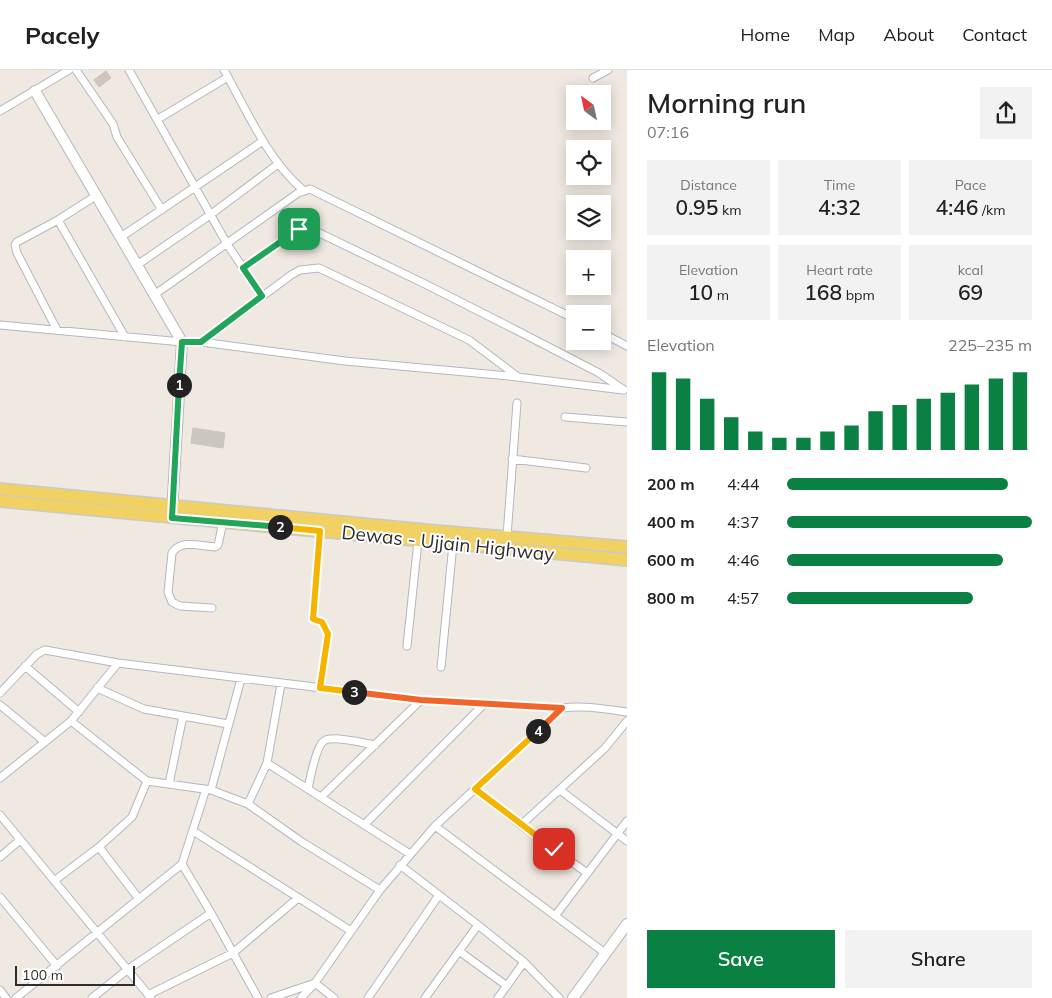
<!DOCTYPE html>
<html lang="en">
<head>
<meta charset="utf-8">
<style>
	body { margin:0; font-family:Mulish,sans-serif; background:#f2f2f2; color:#222; height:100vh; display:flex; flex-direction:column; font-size:19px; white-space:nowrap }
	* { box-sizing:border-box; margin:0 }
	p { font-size:16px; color:#767676 }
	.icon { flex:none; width:28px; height:28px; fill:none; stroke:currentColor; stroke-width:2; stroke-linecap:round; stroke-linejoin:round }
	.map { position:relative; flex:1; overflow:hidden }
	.details { display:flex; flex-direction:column; background:#fff; width:425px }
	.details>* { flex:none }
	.needle { width:32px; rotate:327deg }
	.tools { position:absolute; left:566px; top:15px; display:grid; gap:10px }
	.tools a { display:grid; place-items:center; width:45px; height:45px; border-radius:0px; background:#fff; box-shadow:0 2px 12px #0003; font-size:25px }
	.scale { position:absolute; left:15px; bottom:12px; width:120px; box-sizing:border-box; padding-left:5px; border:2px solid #2e2e2e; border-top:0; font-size:14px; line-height:18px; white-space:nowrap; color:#2e2e2e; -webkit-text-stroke:4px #fff; paint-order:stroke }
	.pin { position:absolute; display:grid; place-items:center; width:42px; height:42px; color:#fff; margin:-21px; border-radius:10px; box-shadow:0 2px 8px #0006 }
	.km { position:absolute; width:25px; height:25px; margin:-12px; border-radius:50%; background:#222; color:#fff; font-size:14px; line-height:25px; text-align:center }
	.round { display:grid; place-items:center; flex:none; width:52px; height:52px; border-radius:0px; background:#f2f2f2 }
	.head { display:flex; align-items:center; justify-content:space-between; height:85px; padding:0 20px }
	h1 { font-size:28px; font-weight:600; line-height:38px }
	.stats { display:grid; grid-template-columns:repeat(3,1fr); gap:8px; height:85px; padding:5px 20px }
	.stats div { display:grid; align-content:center; border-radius:0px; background:#f2f2f2; text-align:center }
	.stats b { font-size:21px; font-weight:600 }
	.stats small { font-size:14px; font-weight:400 }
	.stats p { font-size:14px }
	.chart { height:140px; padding:10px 20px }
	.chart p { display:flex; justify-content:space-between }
	.chart svg { width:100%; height:90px; margin-top:5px; stroke:#0b8043; stroke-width:6 }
	.button { display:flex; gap:10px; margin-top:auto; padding:10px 20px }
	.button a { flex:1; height:58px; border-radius:0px; background:#0b8043; color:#fff; font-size:20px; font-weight:600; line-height:58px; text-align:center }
	.button a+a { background:#f2f2f2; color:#222 }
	ul { padding:0 20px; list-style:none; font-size:16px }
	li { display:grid; grid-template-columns:80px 60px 1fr; align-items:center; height:38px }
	li i { height:12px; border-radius:6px; background:#0b8043 }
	header { display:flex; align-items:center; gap:30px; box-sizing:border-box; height:70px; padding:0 25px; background:#fff; border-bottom:1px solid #e0e0e0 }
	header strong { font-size:24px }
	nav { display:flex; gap:28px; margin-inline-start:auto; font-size:18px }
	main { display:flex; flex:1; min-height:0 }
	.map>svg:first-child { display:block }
</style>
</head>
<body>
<header>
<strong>Pacely</strong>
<nav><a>Home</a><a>Map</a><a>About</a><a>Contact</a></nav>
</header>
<main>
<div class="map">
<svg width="627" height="928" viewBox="0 0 627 928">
	<rect width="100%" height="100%" fill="#efe9e1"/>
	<path fill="#cbc7bf" stroke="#cbc5ba" d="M106,1L111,8L99,17L94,10Z
		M193,358L225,363L223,378L191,373Z"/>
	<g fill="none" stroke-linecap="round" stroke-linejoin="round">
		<defs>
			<path id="street" d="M76,0L113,54L117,67L162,140
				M129,0L227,174L262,226
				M224,0C247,41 267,89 303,120
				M593,8L608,0
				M0,41L69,0
				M158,49L228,7
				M58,150L125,267
				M121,167L263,71
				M137,195L210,145L278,94
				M243,198L291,164L307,157L425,214L516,260L599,303L624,320
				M154,225L298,123L310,119L575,249
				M0,255L182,272H201L291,205L300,200L319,198L469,270L518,307
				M57,260L17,183L15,175L17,172L58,150L97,125
				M602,263L627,276
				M201,272L345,291L509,306L623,320
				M565,347L627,352
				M512,389L586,398
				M507,466L517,333
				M212,538L180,536L172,532L168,522L172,483C181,469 200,476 215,477L218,475L223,452
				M407,576L418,471
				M25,596L79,642
				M441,597L453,474
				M97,618L144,639L228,654
				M320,618L328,564L322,552L313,549L320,461
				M0,623L37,584L45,580L118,593
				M0,635L45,672
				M71,651L147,711L211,720L248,734L302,772L380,820
				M267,693L410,784
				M0,708L71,651L118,593L421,630L562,638
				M169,714L183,646
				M206,719L182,794L211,843
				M308,719C310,709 316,676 324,671C332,665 364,673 375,675
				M475,719L521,755L587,803
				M211,720L241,609
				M560,720L627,771
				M321,727L421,630
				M248,734L267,693L281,614
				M0,745L151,928
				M364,755L484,634
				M521,755L605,678L627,651
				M193,761L351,861
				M99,777L139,829
				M0,787L20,770
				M400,795L478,855L425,928
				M54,811L99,777L132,747L147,711
				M0,827L57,896
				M555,846L627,751
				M478,855L524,892L498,928
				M459,881L507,916
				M605,883L435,756L562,638C584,635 605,639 627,642
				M524,892L559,928
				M0,920L6,928
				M148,925L233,883L298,828
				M16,928L182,794
				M92,928L127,900L211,843L258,928
				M271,928L315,913L334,928
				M301,928L315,913L380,820L435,756
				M368,928L439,825"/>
			<path id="secondary" d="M35,21L182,272L172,443
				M573,928L627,854"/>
			<path id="primary" d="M0,419L425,460L627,477
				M0,431L627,490"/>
		</defs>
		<use href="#street" stroke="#b4b7c1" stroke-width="9"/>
		<use href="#secondary" stroke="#b4b7c1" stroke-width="12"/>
		<use href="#primary" stroke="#c9c9c9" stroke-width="14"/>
		<use href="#street" stroke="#fff" stroke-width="7"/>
		<use href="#secondary" stroke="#fff" stroke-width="10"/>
		<use href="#primary" stroke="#f2d163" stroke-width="11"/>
	</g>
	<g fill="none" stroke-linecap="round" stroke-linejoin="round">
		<defs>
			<path id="split-1" d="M179,315L182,272H201L262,226L243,198L299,159"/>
			<path id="split-2" d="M179,315L172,448L280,457"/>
			<path id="split-3" d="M280,457L320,461L313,549L322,552L328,564L320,618L354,622"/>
			<path id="split-4" d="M354,622L421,630L562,638L538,661"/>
			<path id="split-5" d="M538,661L475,719L554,779"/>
		</defs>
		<use href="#split-1" stroke="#fff" stroke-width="10"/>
		<use href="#split-2" stroke="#fff" stroke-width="10"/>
		<use href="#split-3" stroke="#fff" stroke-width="10"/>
		<use href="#split-4" stroke="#fff" stroke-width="10"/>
		<use href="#split-5" stroke="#fff" stroke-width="10"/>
		<use href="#split-1" stroke="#22a559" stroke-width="6"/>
		<use href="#split-2" stroke="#22a559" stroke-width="6"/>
		<use href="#split-3" stroke="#f5b400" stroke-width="6"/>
		<use href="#split-4" stroke="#f0652b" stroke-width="6"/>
		<use href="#split-5" stroke="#f5b400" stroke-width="6"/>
	</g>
	<g text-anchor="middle" stroke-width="4" stroke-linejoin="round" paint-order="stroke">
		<g font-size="19" fill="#2e2e2e" stroke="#fff">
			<text transform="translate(448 473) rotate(6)" y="7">Dewas - Ujjain Highway</text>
		</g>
	</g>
</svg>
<div class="tools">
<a><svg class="needle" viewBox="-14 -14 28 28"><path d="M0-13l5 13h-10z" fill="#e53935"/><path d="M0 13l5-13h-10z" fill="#767676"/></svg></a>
<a><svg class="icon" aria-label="locate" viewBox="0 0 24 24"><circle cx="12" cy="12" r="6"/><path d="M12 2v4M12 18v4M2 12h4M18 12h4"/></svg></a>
<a><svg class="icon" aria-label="layers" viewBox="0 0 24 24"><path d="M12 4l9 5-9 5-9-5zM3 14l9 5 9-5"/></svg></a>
<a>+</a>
<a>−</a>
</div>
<div class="scale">100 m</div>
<div class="pin" style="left:299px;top:159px;background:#1e9e55"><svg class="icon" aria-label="arrive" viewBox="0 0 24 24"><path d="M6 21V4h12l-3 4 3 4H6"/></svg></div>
<div class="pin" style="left:554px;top:779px;background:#d93025"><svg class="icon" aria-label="check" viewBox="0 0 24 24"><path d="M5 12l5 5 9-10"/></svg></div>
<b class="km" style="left:179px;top:315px">1</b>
<b class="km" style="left:280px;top:457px">2</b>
<b class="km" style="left:354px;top:622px">3</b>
<b class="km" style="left:538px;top:661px">4</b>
</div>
<section class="details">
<div class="head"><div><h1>Morning run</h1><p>07:16</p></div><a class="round"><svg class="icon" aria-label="share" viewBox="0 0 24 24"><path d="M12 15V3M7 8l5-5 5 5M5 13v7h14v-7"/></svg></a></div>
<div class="stats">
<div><p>Distance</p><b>0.95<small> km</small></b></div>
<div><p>Time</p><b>4:32</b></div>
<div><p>Pace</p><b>4:46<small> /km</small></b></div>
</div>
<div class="stats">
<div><p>Elevation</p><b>10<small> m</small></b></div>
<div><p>Heart rate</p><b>168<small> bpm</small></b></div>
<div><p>kcal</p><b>69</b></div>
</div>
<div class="chart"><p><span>Elevation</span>225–235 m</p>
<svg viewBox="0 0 160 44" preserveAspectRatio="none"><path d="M5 44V6M15 44V9M25 44V19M35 44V28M45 44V35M55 44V38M65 44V38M75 44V35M85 44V32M95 44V25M105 44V22M115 44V19M125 44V16M135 44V12M145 44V9M155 44V6"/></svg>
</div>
<ul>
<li><b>200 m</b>4:44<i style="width:90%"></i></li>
<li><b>400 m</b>4:37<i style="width:100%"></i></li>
<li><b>600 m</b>4:46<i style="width:88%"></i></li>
<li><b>800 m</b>4:57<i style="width:76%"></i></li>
</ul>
<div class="button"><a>Save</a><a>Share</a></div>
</section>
</main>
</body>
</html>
